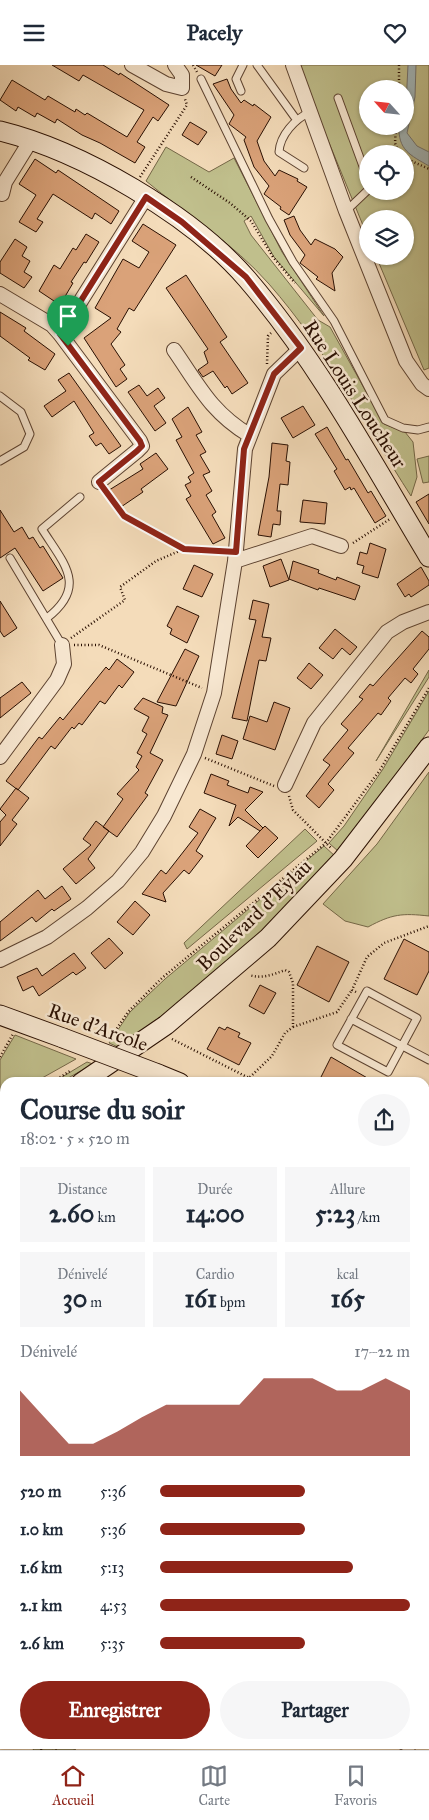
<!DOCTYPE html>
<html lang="fr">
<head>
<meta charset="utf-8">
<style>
	body { margin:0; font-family:"IM FELL Great Primer",serif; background:#f6f6f7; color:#1f2937; height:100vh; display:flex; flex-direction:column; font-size:19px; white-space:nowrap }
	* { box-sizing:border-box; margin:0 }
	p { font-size:16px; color:#747a83 }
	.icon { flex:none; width:28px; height:28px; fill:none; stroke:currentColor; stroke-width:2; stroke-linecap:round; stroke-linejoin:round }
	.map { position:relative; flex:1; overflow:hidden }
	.details { position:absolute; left:0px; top:1012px; width:430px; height:672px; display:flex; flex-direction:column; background:#fff; border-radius:15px 15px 0 0; box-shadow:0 1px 4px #0004 }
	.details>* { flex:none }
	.needle { width:32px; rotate:297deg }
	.buttons { position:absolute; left:359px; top:15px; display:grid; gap:10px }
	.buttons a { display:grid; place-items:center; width:55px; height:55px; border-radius:50%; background:#fff; box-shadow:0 1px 4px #0004; font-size:25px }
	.pin { position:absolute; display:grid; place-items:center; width:42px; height:42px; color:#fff; margin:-51px -21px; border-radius:50% 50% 50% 0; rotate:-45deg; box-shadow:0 0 5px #0007 }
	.pin .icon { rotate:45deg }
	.round { display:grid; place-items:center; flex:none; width:52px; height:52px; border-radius:26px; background:#f6f6f7 }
	.summary { display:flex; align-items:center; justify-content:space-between; height:85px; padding:0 20px }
	h1 { font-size:28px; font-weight:800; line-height:38px }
	.metrics { display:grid; grid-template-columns:repeat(3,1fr); gap:8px; height:85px; padding:5px 20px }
	.metrics div { display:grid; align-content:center; border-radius:0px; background:#f6f6f7; text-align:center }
	.metrics b { font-size:25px; font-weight:800 }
	.metrics small { font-size:14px; font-weight:400 }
	.metrics p { font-size:14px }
	.chart { height:140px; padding:10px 20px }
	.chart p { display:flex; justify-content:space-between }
	.chart svg { width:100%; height:90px; margin-top:5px; fill:#8f2418; opacity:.7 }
	.action { display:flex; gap:10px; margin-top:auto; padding:10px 20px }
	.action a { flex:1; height:58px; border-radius:30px; background:#8f2418; color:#fff; font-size:20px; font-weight:800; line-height:58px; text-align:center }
	.action a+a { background:#f6f6f7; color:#1f2937 }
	ul { padding:0 20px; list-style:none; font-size:16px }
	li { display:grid; grid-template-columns:80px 60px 1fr; align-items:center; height:38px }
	li i { height:12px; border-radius:6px; background:#8f2418 }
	header { display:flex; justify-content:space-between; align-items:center; height:65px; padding:0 20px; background:#fff; font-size:22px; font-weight:800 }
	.menu { display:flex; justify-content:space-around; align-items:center; height:70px; border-top:1px solid #e0e1e3; background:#fff; font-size:14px; color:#747a83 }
	.menu a { display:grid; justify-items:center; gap:2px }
	.menu .on { color:#8f2418 }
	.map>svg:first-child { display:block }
</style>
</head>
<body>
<header><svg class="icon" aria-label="menu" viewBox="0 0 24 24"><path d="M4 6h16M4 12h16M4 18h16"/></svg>Pacely<svg class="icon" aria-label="heart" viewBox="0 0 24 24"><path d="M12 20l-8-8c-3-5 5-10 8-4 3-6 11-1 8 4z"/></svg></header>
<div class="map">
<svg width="429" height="1685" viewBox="0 0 429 1685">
	<rect width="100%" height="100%" fill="#f4dcba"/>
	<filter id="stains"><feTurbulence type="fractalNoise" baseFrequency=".004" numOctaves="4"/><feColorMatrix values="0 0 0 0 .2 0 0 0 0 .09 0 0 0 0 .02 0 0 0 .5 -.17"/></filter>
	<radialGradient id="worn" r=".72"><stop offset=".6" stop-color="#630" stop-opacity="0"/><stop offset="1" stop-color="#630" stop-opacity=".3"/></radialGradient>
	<path fill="#c0bf8c" stroke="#746747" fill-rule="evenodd" d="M297,0H429V303L424,305L376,191H405V154H368L367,170ZM368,24H405V61H368ZM368,89H405V126H368Z
		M166,82L209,107L234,93L282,187L324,251L274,192L251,151L244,156L251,170L318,255L330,262L384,359L405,367L413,377L417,412L411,431C364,358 326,284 269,219C233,178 187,150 146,116Z
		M429,391V417L423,418L417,394Z
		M429,605V612L376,696Z
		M429,626V665L339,787L329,778L344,761L383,704Z
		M429,707V851C402,848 392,849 368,862L345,856L323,839L377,779Z
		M305,764L317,776L187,884L184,878Z
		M324,781L336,792C268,864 200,926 118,982L109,978L130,947L165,914Z
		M15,970L76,994L35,1017L5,1018V1028L0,1030V995Z
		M87,997L93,999L61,1017L52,1018Z
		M0,1252L5,1254V1302L0,1306Z
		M36,1680H64L76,1685H33Z"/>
	<path fill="#a2b8bc" stroke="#727472" d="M408,0H416L415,32L407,68L417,81L429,87V101C410,90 398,85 399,61H405Z"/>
	<path fill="#daa279" stroke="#290f02" d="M52,0H103L119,10L120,8L169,40L158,56L153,52L137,77L145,82L135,98L100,78L82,70L57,54L55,58L37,48L35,52L18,42L16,46L0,35L12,15L45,35L48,31L75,47L76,44L85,50L87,48L127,72L144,45L83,10L79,16Z
		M196,0H222L215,11Z
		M227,14L231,24L241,38L244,35L253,41L254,39L271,52L257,76L264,96L275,111L279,105L298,114L297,116L307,122L289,150L280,144L281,142L264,129L269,121L254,102L244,75L246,72L229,59L234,50L213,19Z
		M190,57L207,67L198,80L182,70Z
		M35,94L56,108L58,105L119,146L111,159L95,148L92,154L53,129L37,154L43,157L36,167L19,157L36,130L19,119Z
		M294,151L300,165L311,180L315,174L335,184L343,192L332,208L335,226L316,214L318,212L300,198L305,190L290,170L284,155Z
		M143,159L176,180L134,246L129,243L117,264L121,267L111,279L125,300L120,304L127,314L116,322L84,273L111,253L95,243L123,194L139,203L149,187L132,176Z
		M86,169L99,177L86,198L84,197L71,217L73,218L60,240L39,226L54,200L60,204L73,183L76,185Z
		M15,174L27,182L22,191L30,196L24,207L32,212L24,223L0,208V197Z
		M186,210L227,272L220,277L248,318L232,329L227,321L225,323L213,306L203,312L198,305L208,298L204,287L208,284L166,223Z
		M0,247L26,263L24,266L55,289L45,305L28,295L30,293L0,271Z
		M69,308L121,381L109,389L101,378L96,381L89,371L94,368L74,336L52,352L44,341L66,326L58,315Z
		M139,320L147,331L158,323L165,333L154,341L166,358L155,366L128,327Z
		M303,341L315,360L293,373L281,353Z
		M188,342L202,367L196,370L206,387L200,390L210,407L203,410L212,426L206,430L216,447L212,450L225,473L213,479L186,434L191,431L185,420L191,417L188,412L194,408L176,375L182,372L172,354Z
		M327,362L346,395L348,394L368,428L371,426L386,451L375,458L354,423L351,425L350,422L345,425L334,406L337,404L315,369Z
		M272,378L288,380L286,396L290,397L288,420L280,419L277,446H281L280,460L273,459L271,472L258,470L269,412Z
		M156,388L168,404L141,424L143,427L118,444L106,427L143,404L140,399Z
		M429,429V459L416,437Z
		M303,435L327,438L325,459L300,457Z
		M0,445L14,467L22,462L29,474L33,472L40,483L43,481L63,513L43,526L15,483L0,493Z
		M370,478L386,484L378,513L362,508L364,501L357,499L360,487L367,489Z
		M281,494L289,515L270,522L263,501Z
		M293,496L319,505L318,508L336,515L337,512L360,521L355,535L319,523L318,525L289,514Z
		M194,500L213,509L202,532L183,524Z
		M421,502L429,516V520L411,532L409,529L405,532L397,519Z
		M253,535L269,539L262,572L271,573L266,596L259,595L247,656L232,653L256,555L249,554Z
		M0,536L17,563L4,572L0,566Z
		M177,541L199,551L187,578L170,569L172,564L167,561Z
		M335,564L357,582L350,590L342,583L333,594L319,583Z
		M422,566L429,572V584L413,604L418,609L411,618L405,613L388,633L391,636L381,650L378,648L348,683L354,688L328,719L334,725L319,743L306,731L330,700L323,695L348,665L341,659L363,634L359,632L370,619L373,621Z
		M185,584L199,591L176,641L157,637Z
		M117,594L134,607L122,623L119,620L105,639L100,636L82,660L79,658L74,664L72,662L55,684L51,681L18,725L6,716L39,672L42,674L60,652L63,655L106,602L109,605Z
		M309,598L323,610L311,624L297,613Z
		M22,617L31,628L0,653V633Z
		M143,633L163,642L162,648L168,650L150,688L163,695L145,728L148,730L117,772L103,762L123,734L117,729L139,705L136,702L142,691L137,688L147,669L142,666L149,652L134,644Z
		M274,637L290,643L275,685L243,674L250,651L267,657Z
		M222,670L238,676L232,694L216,689Z
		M211,709L229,716L227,720L248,728L250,722L263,727L245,745L263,763L260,766L265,761L278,773L258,793L246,781L260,766L238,752L229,761L236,740L204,728Z
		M16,723L29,733L12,755L17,759L0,781V757L6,750L0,744Z
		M200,744L216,753L196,786L203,791L189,809L184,805L163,828L166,837L142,829L161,805L166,809L198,768L189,762Z
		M96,756L109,766L88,794L95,803L76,819L63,804L91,780L83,774Z
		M62,821L71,834L54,846L52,844L36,857L32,852L0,876V857L38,825L45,834Z
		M135,836L150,850L133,870L117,857Z
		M109,873L123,888L105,904L91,888Z
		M404,874L429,887V906L417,930L384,914Z
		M317,881L349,897L329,937L297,920Z
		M74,888L86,903L76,910L73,907L39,931L33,921L23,926L17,912L37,903L42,911Z
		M260,920L276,928L264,949L249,941Z
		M219,962L225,965L227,962L240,968L238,972L251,978L239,1000L207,984Z
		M331,992L376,1018H318Z"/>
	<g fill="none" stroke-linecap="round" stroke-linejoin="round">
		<defs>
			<path id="lane" d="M257,0L296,54
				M201,14L269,154L293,197L334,256L385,355L403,363L418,365L429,362
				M241,26L236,14L243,0
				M338,33L368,115
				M304,103L279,87C280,70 295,54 310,47
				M346,146L368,125
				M0,331L21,347L30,369L24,382L0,396
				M10,493L62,580
				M47,553C88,521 64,499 42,464L80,432
				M367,926L417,953L388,1007L337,980Z
				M351,954L429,995
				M0,1387L5,1386
				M425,1494L429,1487
				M0,1589L5,1591
				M401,1680L411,1685"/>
			<path id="street" d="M132,0L166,19L182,23V10L175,0
				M293,0L346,146L406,296L422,319L429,324
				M2,129L5,117L31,75
				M0,229L52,260L60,269L140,376L142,381L137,386L99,417
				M60,269L146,132
				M174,285C199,321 211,347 249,370
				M235,496L312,471L341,481
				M0,692L57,615L64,599L62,580
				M285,720L314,658L387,567L403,557L429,547
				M0,895L47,872L87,843L118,816L142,787L164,751L194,689L214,628L235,496L245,384L274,309L301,283
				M425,1036L429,1029
				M0,1196L5,1195
				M425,1382L429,1374"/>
			<path id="secondary" d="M0,66C81,86 192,150 247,214C319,298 372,397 429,492
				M0,950L63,973
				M158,1009L180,1018
				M81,1018L166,960L268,873L343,794L429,682
				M0,1063L5,1060
				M425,1113L429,1115
				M0,1455L5,1446
				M425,1575L429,1577"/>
		</defs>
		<use href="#lane" stroke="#5c4230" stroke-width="9"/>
		<use href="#street" stroke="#5c4230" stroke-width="16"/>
		<use href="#secondary" stroke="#290f02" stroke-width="21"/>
		<path stroke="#290f02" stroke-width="2.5" stroke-dasharray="1 2.5" stroke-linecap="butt" d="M193,0L197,7
			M399,0V24
			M396,61L395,78L399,89
			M405,93L429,104
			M140,112L187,40L185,34
			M191,112L230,138L251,156L273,192L295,218
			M267,299L268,271L271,268
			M106,427L124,451L184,484
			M353,478L390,454
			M71,573L125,535L120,522L156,496L184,484L224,486
			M74,580H99L202,623
			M205,693L274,721
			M289,731L293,745L332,784
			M356,927L352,925L367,892L384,878L429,861
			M293,962L337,947L352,925
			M172,974L249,1013L272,991L285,968L293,962V918L289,907L285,905C272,910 262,914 249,910
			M109,975L128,947L162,913L326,778L380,705L429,623
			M0,992L13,969
			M51,1018L70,1006
			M0,1036L5,1034
			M0,1109L5,1105
			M0,1157L5,1144
			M0,1173L4,1184
			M425,1556L429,1548
			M46,1680L58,1685
			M41,1685L43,1680"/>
		<use href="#lane" stroke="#f8e8d2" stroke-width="7"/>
		<use href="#street" stroke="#f8e8d2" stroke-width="14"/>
		<use href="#secondary" stroke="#f8e8d2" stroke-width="19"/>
		<defs>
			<path id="secondary-bridge" d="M63,973L158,1009"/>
		</defs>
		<use href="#secondary-bridge" stroke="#290f02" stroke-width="21" stroke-linecap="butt"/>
		<use href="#secondary-bridge" stroke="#f8e8d2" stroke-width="19"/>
	</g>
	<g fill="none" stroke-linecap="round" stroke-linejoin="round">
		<defs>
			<path id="route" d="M146,132L182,157L246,212L301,283L274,309L244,384L236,487L184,484L124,451L99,417L137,386L142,381L140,376L60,269Z"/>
		</defs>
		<use href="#route" stroke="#fff" stroke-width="10"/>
		<use href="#route" stroke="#8f2418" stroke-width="6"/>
	</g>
	<g text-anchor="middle" stroke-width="5" stroke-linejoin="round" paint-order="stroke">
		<g font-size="20" fill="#290f02" stroke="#f8e8d2">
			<text transform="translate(355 329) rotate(57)" y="7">Rue Louis Loucheur</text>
			<text transform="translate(254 850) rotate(-44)" y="7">Boulevard d'Eylau</text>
			<text transform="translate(98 962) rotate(20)" y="7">Rue d'Arcole</text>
		</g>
	</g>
	<rect width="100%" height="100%" filter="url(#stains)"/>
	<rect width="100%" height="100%" fill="url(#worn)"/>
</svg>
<div class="buttons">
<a><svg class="needle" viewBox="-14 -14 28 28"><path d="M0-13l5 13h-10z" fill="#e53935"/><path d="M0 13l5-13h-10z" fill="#747a83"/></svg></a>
<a><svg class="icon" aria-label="locate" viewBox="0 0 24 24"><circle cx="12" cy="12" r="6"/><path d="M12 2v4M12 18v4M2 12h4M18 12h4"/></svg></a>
<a><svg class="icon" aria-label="layers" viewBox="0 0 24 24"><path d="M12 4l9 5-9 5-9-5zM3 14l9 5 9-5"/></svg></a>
</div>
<div class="pin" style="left:68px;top:281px;background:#1e9e55"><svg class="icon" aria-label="arrive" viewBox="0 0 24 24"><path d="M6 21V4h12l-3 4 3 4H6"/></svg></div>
<section class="details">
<div class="summary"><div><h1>Course du soir</h1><p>18:02 · 5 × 520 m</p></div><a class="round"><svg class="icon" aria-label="share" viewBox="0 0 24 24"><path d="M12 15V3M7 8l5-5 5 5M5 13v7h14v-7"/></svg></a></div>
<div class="metrics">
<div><p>Distance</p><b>2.60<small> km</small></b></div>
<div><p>Durée</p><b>14:00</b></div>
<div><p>Allure</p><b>5:23<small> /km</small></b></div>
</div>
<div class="metrics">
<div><p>Dénivelé</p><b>30<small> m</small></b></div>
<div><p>Cardio</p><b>161<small> bpm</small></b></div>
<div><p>kcal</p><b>165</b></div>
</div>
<div class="chart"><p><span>Dénivelé</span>17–22 m</p>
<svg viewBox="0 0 160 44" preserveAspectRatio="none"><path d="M0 44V12L10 25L20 38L30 38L40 32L50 25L60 19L70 19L80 19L90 19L100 6L110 6L120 6L130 12L140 12L150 6L160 12V44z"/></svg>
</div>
<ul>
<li><b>520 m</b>5:36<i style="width:58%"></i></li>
<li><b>1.0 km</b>5:36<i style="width:58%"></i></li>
<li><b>1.6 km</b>5:13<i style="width:77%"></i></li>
<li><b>2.1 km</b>4:53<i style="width:100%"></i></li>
<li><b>2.6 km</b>5:35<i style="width:58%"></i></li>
</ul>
<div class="action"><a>Enregistrer</a><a>Partager</a></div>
</section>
</div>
<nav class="menu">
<a class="on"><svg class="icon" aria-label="home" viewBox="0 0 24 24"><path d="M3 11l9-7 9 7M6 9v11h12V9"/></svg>Accueil</a>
<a><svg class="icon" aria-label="map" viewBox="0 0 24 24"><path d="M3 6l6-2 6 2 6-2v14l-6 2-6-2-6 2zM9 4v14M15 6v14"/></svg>Carte</a>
<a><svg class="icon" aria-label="saved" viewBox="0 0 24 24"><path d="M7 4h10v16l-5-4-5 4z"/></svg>Favoris</a>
</nav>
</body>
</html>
